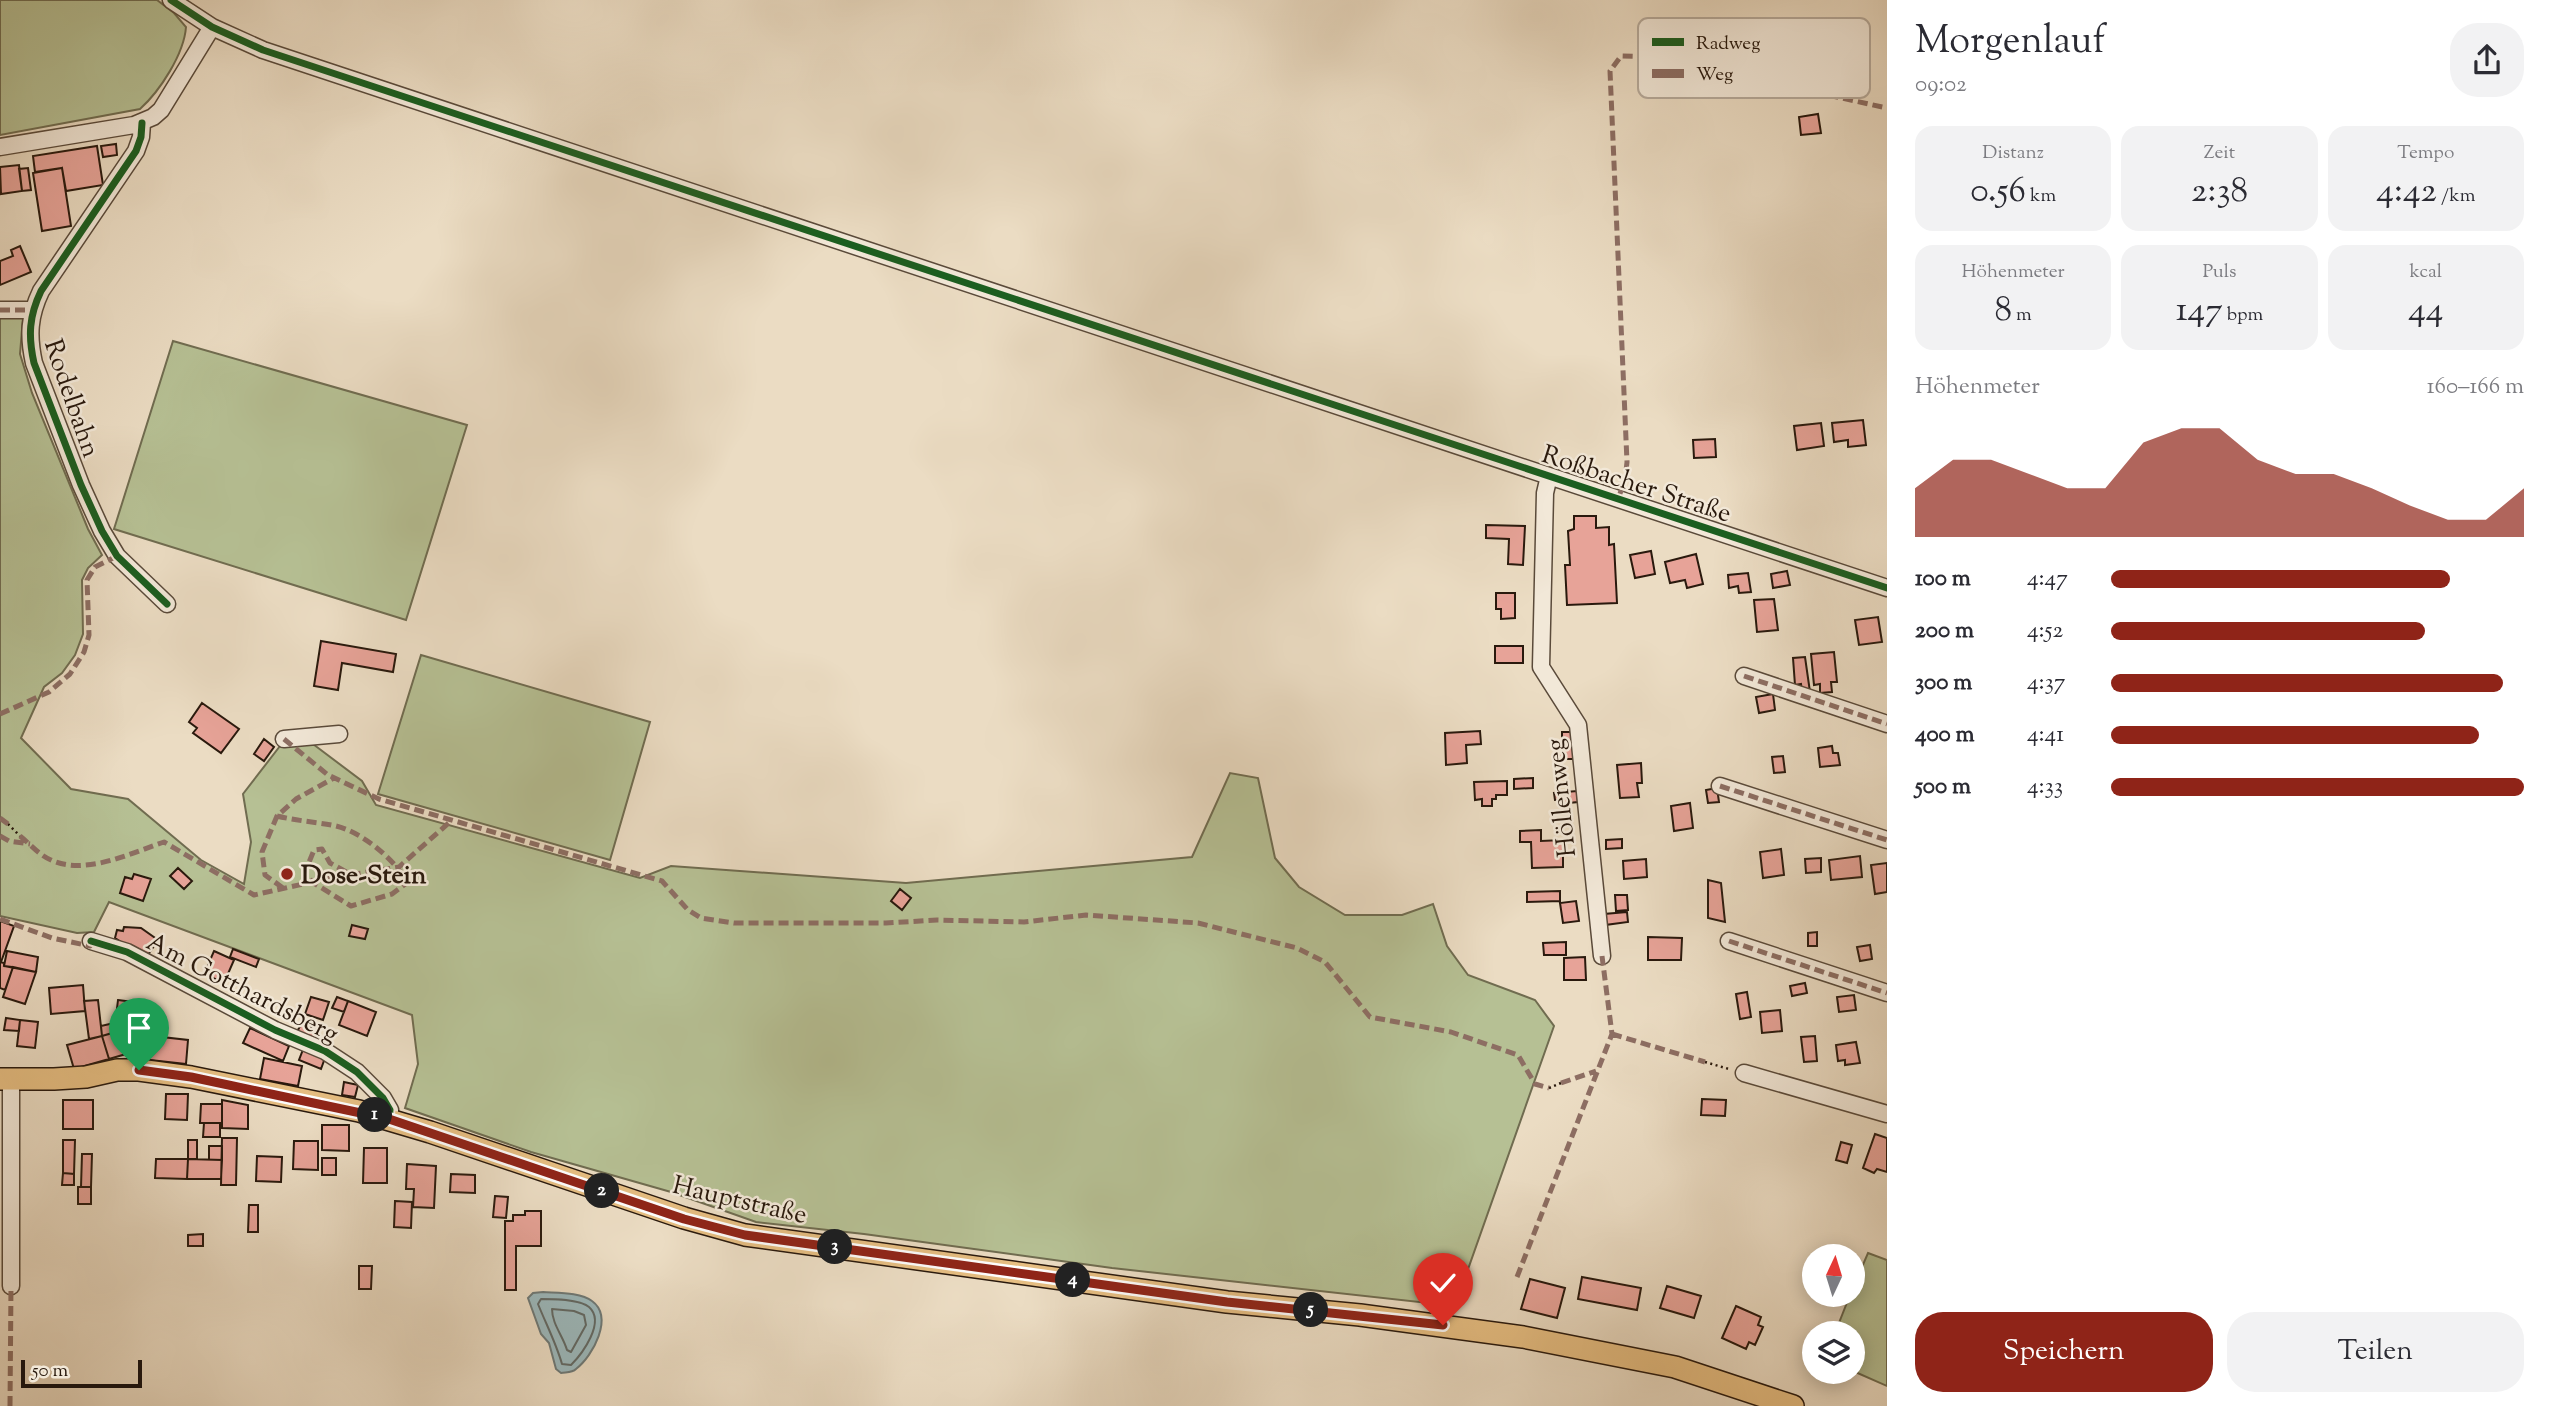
<!DOCTYPE html>
<html lang="de">
<head>
<meta charset="utf-8">
<style>
	body { margin:0; font-family:"Sorts Mill Goudy",serif; background:#f2f2f3; color:#2b2b33; height:100vh; display:flex; flex-direction:column; font-size:26px; white-space:nowrap }
	* { box-sizing:border-box; margin:0 }
	p { font-size:23px; color:#7c7c81 }
	.icon { flex:none; width:38px; height:38px; fill:none; stroke:currentColor; stroke-width:2; stroke-linecap:round; stroke-linejoin:round }
	.map { position:relative; flex:1; overflow:hidden }
	.details { display:flex; flex-direction:column; background:#fff; width:665px }
	.details>* { flex:none }
	.needle { width:46px; rotate:4deg }
	.fabs { position:absolute; left:1802px; top:1244px; display:grid; gap:14px }
	.fabs a { display:grid; place-items:center; width:63px; height:63px; border-radius:50%; background:#fff; box-shadow:0 4px 18px #0003; font-size:35px }
	.scale { position:absolute; left:21px; bottom:18px; width:121px; box-sizing:border-box; padding-left:7px; border:4px solid #29190d; border-top:0; font-size:19px; line-height:24px; white-space:nowrap; color:#29190d; -webkit-text-stroke:5px #f2e8d8; paint-order:stroke }
	.pin { position:absolute; display:grid; place-items:center; width:60px; height:60px; color:#fff; margin:-72px -30px; border-radius:50% 50% 50% 0; rotate:-45deg; box-shadow:0 0 7px #0007 }
	.pin .icon { rotate:45deg }
	.km { position:absolute; width:35px; height:35px; margin:-18px; border-radius:50%; background:#222; color:#fff; font-size:19px; line-height:35px; text-align:center }
	.round { display:grid; place-items:center; flex:none; width:74px; height:74px; border-radius:28px; background:#f2f2f3 }
	.summary { display:flex; align-items:center; justify-content:space-between; height:119px; padding:0 28px }
	h1 { font-size:38px; font-weight:600; line-height:52px }
	.figures { display:grid; grid-template-columns:repeat(3,1fr); gap:10px; height:119px; padding:7px 28px }
	.figures div { display:grid; align-content:center; border-radius:18px; background:#f2f2f3; text-align:center }
	.figures b { font-size:35px; font-weight:600 }
	.figures small { font-size:19px; font-weight:400 }
	.figures p { font-size:19px }
	.chart { height:196px; padding:14px 28px }
	.chart p { display:flex; justify-content:space-between }
	.chart svg { width:100%; height:126px; margin-top:7px; fill:#8f2418; opacity:.7 }
	.button { display:flex; gap:14px; margin-top:auto; padding:14px 28px }
	.button a { flex:1; height:80px; border-radius:28px; background:#8f2418; color:#fff; font-size:28px; font-weight:600; line-height:80px; text-align:center }
	.button a+a { background:#f2f2f3; color:#2b2b33 }
	ul { padding:0 28px; list-style:none; font-size:23px }
	li { display:grid; grid-template-columns:112px 84px 1fr; align-items:center; height:52px }
	li i { height:18px; border-radius:9px; background:#8f2418 }
	main { display:flex; flex:1; min-height:0 }
	.map>svg:first-child { display:block }
</style>
</head>
<body>
<main>
<div class="map">
<svg width="1887" height="1406" viewBox="0 0 1887 1406">
	<rect width="100%" height="100%" fill="#ebdcc3"/>
	<filter id="stains"><feTurbulence type="fractalNoise" baseFrequency=".00286" numOctaves="4"/><feColorMatrix values="0 0 0 0 .2 0 0 0 0 .09 0 0 0 0 .02 0 0 0 .5 -.17"/></filter>
	<radialGradient id="worn" r=".72"><stop offset=".6" stop-color="#630" stop-opacity="0"/><stop offset="1" stop-color="#630" stop-opacity=".3"/></radialGradient>
	<path fill="#b6c094" stroke="#706c50" stroke-width="2" d="M0,0H157L174,13L186,27C184,54 160,91 140,109L0,135Z
		M0,316L23,318L20,354L32,393L88,529L102,555L88,568L82,580L83,634L75,655L62,673L44,687L21,738L71,789L128,799L201,860L244,884L251,842L243,794L280,746L305,738L362,781L376,805L640,878L671,866L906,883L1192,857L1230,773L1258,778L1275,858L1299,887L1345,915H1402L1433,904L1447,946L1468,975L1535,1000L1554,1026L1455,1306L1112,1268L864,1234L756,1222L671,1192L531,1152L405,1108L418,1064L412,1015L109,902L94,932L77,933L0,916Z
		M173,341L467,425L406,620L114,529Z
		M421,655L650,722L610,860L378,794Z
		M1868,1253L1887,1260V1386L1853,1371V1334L1835,1333L1850,1295H1853V1288Z"/>
	<path fill="#9cb9bd" stroke="#6e7977" stroke-width="2" d="M543,1292C557,1293 581,1292 592,1301C614,1317 593,1356 576,1369C572,1373 566,1372 561,1373L556,1369L549,1343L541,1334L528,1298L533,1293Z"/>
	<g fill="none" stroke-linecap="round" stroke-linejoin="round">
		<path stroke="#626965" stroke-width="2" d="M541,1299C554,1299 579,1299 589,1307C606,1322 582,1354 571,1365L562,1364C556,1343 546,1324 538,1304Z
			M552,1309L574,1311L584,1315L586,1325L571,1352L567,1350C563,1336 552,1324 552,1309Z"/>
	</g>
	<path fill="#e7a398" stroke="#29190d" stroke-width="2" d="M1818,114L1821,133L1801,135L1799,117Z
		M116,144L117,155L103,157L101,146Z
		M97,146L103,185L66,191L62,168L35,172L33,156Z
		M19,165L22,191L1,194L0,167Z
		M28,168L31,190L22,191L19,169Z
		M62,168L71,226L42,231L33,173Z
		M20,246L31,272L0,285V261L13,256L11,250Z
		M1863,420L1866,445L1848,447V440L1834,442L1832,423Z
		M1821,423L1824,446L1797,450L1794,426Z
		M1715,439L1716,457L1694,458L1693,440Z
		M1574,516H1596V528L1609,527V545L1614,544L1617,603L1567,605L1565,565H1570L1568,531L1574,529Z
		M1486,525L1525,526L1523,565L1508,564L1509,539L1486,538Z
		M1651,551L1655,574L1635,578L1630,555Z
		M1696,554L1703,584L1687,588L1685,580L1670,583L1665,562Z
		M1787,571L1790,585L1773,588L1771,574Z
		M1748,573L1751,592L1739,593L1738,586L1729,588L1728,575Z
		M1496,593H1515V618L1501,619V609H1496Z
		M1774,599L1778,630L1757,632L1754,600Z
		M1878,617L1882,642L1859,645L1855,620Z
		M321,641L396,654L393,672L342,663L338,690L314,686Z
		M1495,646H1523V663H1495Z
		M1834,652L1837,682H1831L1832,692L1820,693V684L1814,685L1811,654Z
		M1805,657L1810,692L1802,693L1801,684L1795,685L1793,658Z
		M1773,694L1775,710L1759,713L1756,697Z
		M202,703L239,729L221,753L193,733L197,728L189,722Z
		M1480,731L1481,744L1466,745L1467,763L1446,765L1445,733Z
		M1562,732H1574L1575,759H1559V747H1562Z
		M264,739L274,747L264,761L254,754Z
		M1832,746L1833,753H1838L1840,765L1820,767L1818,748Z
		M1783,756L1785,772L1774,773L1772,757Z
		M1641,763L1642,783H1637L1639,797L1620,798L1617,765Z
		M1533,778V788L1514,789V779Z
		M1507,781V795H1496V799H1492V806H1482V799L1475,800L1474,782Z
		M1717,788L1719,802L1708,803L1706,790Z
		M1577,791L1578,802L1558,804L1557,800H1555L1554,793Z
		M1690,803L1693,828L1674,831L1671,806Z
		M1541,830V841L1563,840V867L1532,868L1531,842H1520V831Z
		M1622,839V848L1606,849V840Z
		M1781,849L1784,875L1763,878L1760,852Z
		M1860,856L1862,877L1831,880L1829,860Z
		M1821,858V872L1806,873L1805,859Z
		M1646,859L1647,877L1624,879L1623,861Z
		M1887,863V892L1875,894L1871,865Z
		M178,868L192,881L184,889L170,876Z
		M134,874L151,879L143,901L120,893L125,877L132,879Z
		M1708,880L1721,883L1725,922L1708,918Z
		M900,889L911,898L902,910L891,901Z
		M1560,891V901L1527,902V892Z
		M1615,895H1627L1628,910L1616,911Z
		M1576,901L1579,921L1563,923L1560,903Z
		M1627,912L1628,922L1605,925L1604,914Z
		M0,921L14,926L1,962H0Z
		M352,925L368,929L365,939L349,936Z
		M124,927L141,928L158,940L146,958L115,938L117,930L123,931Z
		M1817,932V946H1808V933Z
		M1648,937L1682,938L1681,960H1648Z
		M1566,942V955H1544L1543,943Z
		M1870,945L1872,959L1860,961L1857,947Z
		M233,949L259,959L256,967L230,957Z
		M7,951L38,957L36,972L4,966Z
		M214,951L234,960L224,983L204,974Z
		M1585,957L1586,980H1564V958Z
		M0,962L4,963V966L13,967L5,990L0,988Z
		M13,967L36,972L25,1004L3,997Z
		M1805,983L1807,993L1792,996L1790,986Z
		M83,985L85,1011L51,1014L49,988Z
		M1747,992L1751,1017L1740,1019L1736,994Z
		M1854,995L1856,1010L1839,1012L1837,997Z
		M311,997L329,1002L323,1020L305,1014Z
		M337,997L348,1001L344,1012L332,1008Z
		M98,1000L102,1036L89,1039L84,1001Z
		M118,1000L149,1004L147,1028L115,1025Z
		M348,1001L376,1012L367,1036L339,1025Z
		M1780,1010L1782,1031L1762,1033L1760,1012Z
		M6,1018L20,1020L19,1031L4,1030Z
		M20,1020L38,1022L35,1048L17,1046Z
		M114,1023L116,1032L102,1036L101,1026Z
		M301,1024L319,1031L315,1042L296,1034Z
		M250,1028L289,1046L283,1061L243,1043Z
		M119,1031L126,1054L109,1059L102,1036Z
		M144,1035L188,1040L186,1064L141,1059Z
		M102,1036L109,1059L74,1069L67,1045Z
		M1815,1036L1817,1061L1804,1062L1801,1037Z
		M1856,1042L1860,1063L1845,1065V1060L1838,1061L1836,1045Z
		M304,1047L326,1055L321,1069L299,1060Z
		M264,1058L302,1066L298,1086L260,1079Z
		M344,1082L358,1085L355,1097L342,1095Z
		M166,1094H188L187,1120L165,1119Z
		M1702,1099L1726,1100L1725,1116L1701,1115Z
		M63,1100H93V1129H63Z
		M222,1100L248,1105V1129L222,1128Z
		M201,1104H222V1123H200Z
		M204,1123H220V1137H203Z
		M322,1125H349V1151L322,1150Z
		M1875,1134L1887,1138V1172L1877,1169L1874,1173L1863,1168Z
		M222,1138H237L236,1185H221Z
		M63,1140H75L74,1174L63,1173Z
		M188,1140H197V1159H188Z
		M294,1141H318V1170L293,1169Z
		M1841,1142L1852,1145L1847,1163L1836,1160Z
		M209,1146H222V1160H209Z
		M364,1148H387V1183H363Z
		M82,1154H92L91,1187H81Z
		M257,1156L282,1157L281,1182L256,1181Z
		M322,1158H336V1175H322Z
		M156,1159H188L187,1179L155,1178Z
		M188,1159L222,1160L221,1179H187Z
		M407,1164L436,1166L434,1208L413,1207L414,1189H406Z
		M63,1173L74,1174V1185H62Z
		M451,1174L475,1175V1193L450,1192Z
		M78,1187H91V1204H78Z
		M495,1196L508,1197L506,1218L493,1217Z
		M395,1201L412,1202L411,1228L394,1227Z
		M249,1205H258V1232H248Z
		M525,1211H541V1246H516V1290H505V1221H513V1215H525Z
		M203,1234V1246H188V1235Z
		M359,1266H372L371,1289H359Z
		M1582,1277L1641,1288L1637,1310L1578,1299Z
		M1530,1279L1565,1288L1557,1318L1521,1309Z
		M1667,1286L1701,1296L1694,1318L1660,1308Z
		M1736,1306L1761,1317L1758,1325L1763,1327L1755,1345L1749,1342L1746,1349L1722,1338Z"/>
	<g fill="none" stroke-linecap="round" stroke-linejoin="round">
		<defs>
			<path id="minor" d="M171,0L212,27L263,50L1887,588
				M142,123L141,137L136,151L41,291C29,316 28,336 34,363L81,485L102,531L117,556L167,604
				M0,147L134,125L153,117L161,110L212,27
				M0,310H32
				M1549,476L1545,493L1541,667L1578,725L1602,956
				M1744,676L1887,724
				M284,739L339,734
				M1720,786L1887,840
				M91,941L127,952L275,1030L325,1051L357,1072L383,1098L390,1110L389,1119
				M1729,941L1887,993
				M1744,1073L1887,1114
				M11,1286V1080"/>
			<path id="major" d="M0,1079H54L86,1077L117,1070H139L191,1077L359,1111L430,1132L684,1218L745,1235L1227,1302L1360,1315L1523,1337L1675,1367L1793,1406"/>
		</defs>
		<use href="#minor" stroke="#5a4a3a" stroke-width="19"/>
		<use href="#major" stroke="#29190d" stroke-width="24"/>
		<path stroke="#29190d" stroke-width="2.5" stroke-dasharray="2 3.5" stroke-linecap="butt" d="M8,824L20,836
			M1705,1062L1729,1069
			M1549,1088L1561,1083"/>
		<use href="#minor" stroke="#f2e8d8" stroke-width="16"/>
		<use href="#major" stroke="#e6be82" stroke-width="21"/>
		<path stroke="#8d6e63" stroke-width="5" stroke-dasharray="10 5" stroke-linecap="butt" d="M0,310H32
			M1618,499L1625,480L1627,462L1610,71L1621,56L1654,57L1887,108
			M1744,676L1887,724
			M0,714L49,692L70,674L84,652L89,635L87,580L95,567L117,556
			M284,739L328,775L379,799L662,881L688,910L701,918L734,923H886L937,920L1024,922L1086,915L1198,923L1297,948L1325,962L1370,1017L1451,1032L1518,1055L1535,1084L1549,1088
			M1720,786L1887,840
			M277,816C297,821 317,822 336,826C364,833 393,859 408,882L392,894L351,906L312,882L305,872L314,850L322,849L330,863L352,875
			M0,818L8,824
			M0,836L9,841L30,844
			M20,836C30,844 39,855 51,860C85,876 131,853 164,842L254,895L330,878L399,867L452,820
			M283,888L265,875L262,852L277,816L296,799L334,778
			M0,919L52,938L90,946L94,942
			M1729,941L1887,993
			M1612,1034L1705,1062
			M1561,1083L1596,1071
			M1517,1277L1612,1034L1602,956
			M10,1406L11,1286"/>
		<defs>
			<path id="cycleway" d="M171,0L212,27L263,50L1887,588
				M142,123L141,137L136,151L41,291C29,316 28,336 34,363L81,485L102,531L117,556L167,604
				M91,941L127,952L275,1030L325,1051L357,1072L383,1098L390,1110L389,1119"/>
		</defs>
		<use href="#cycleway" stroke="#f2e8d8" stroke-width="11"/>
		<use href="#cycleway" stroke="#1b5e20" stroke-width="7"/>
	</g>
	<g fill="none" stroke-linecap="round" stroke-linejoin="round">
		<defs>
			<path id="route" d="M139,1070L191,1077L389,1119L684,1219L745,1235L1227,1302L1443,1325"/>
		</defs>
		<use href="#route" stroke="#fff" stroke-width="14"/>
		<use href="#route" stroke="#8f2418" stroke-width="9"/>
	</g>
	<circle fill="#8f2418" stroke="#f2e8d8" stroke-width="2.5" cx="287" cy="874" r="7"/>
	<g text-anchor="middle" stroke-width="5" stroke-linejoin="round" paint-order="stroke">
		<g font-size="26" fill="#29190d" stroke="#f2e8d8">
			<text transform="translate(73 398) rotate(71)" y="9">Rodelbahn</text>
			<text transform="translate(1637 483) rotate(18)" y="9">Roßbacher Straße</text>
			<text transform="translate(1560 798) rotate(-96)" y="9">Höllenweg</text>
			<text transform="translate(243 987) rotate(27)" y="9">Am Gotthardsberg</text>
			<text transform="translate(740 1199) rotate(13)" y="9">Hauptstraße</text>
		</g>
		<g font-size="26" font-weight="bold" fill="#29190d" stroke="#f2e8d8" text-anchor="start">
			<text x="301" y="883">Dose-Stein</text>
		</g>
	</g>
	<rect x="1638" y="18" width="232" height="80" rx="10" fill="#f2e8d8" stroke="#b6aa9b" stroke-width="2"/>
	<rect x="1652" y="38" width="32" height="8" fill="#1b5e20"/>
	<rect x="1652" y="69" width="32" height="9" fill="#8d6e63"/>
	<g font-size="19" fill="#29190d">
		<text x="1696" y="49">Radweg</text>
		<text x="1696" y="80">Weg</text>
	</g>
	<rect width="100%" height="100%" filter="url(#stains)"/>
	<rect width="100%" height="100%" fill="url(#worn)"/>
</svg>
<div class="fabs">
<a><svg class="needle" viewBox="-14 -14 28 28"><path d="M0-13l5 13h-10z" fill="#e53935"/><path d="M0 13l5-13h-10z" fill="#7c7c81"/></svg></a>
<a><svg class="icon" aria-label="layers" viewBox="0 0 24 24"><path d="M12 4l9 5-9 5-9-5zM3 14l9 5 9-5"/></svg></a>
</div>
<div class="scale">50 m</div>
<div class="pin" style="left:139px;top:1070px;background:#1e9e55"><svg class="icon" aria-label="arrive" viewBox="0 0 24 24"><path d="M6 21V4h12l-3 4 3 4H6"/></svg></div>
<div class="pin" style="left:1443px;top:1325px;background:#d93025"><svg class="icon" aria-label="check" viewBox="0 0 24 24"><path d="M5 12l5 5 9-10"/></svg></div>
<b class="km" style="left:375px;top:1115px">1</b>
<b class="km" style="left:602px;top:1191px">2</b>
<b class="km" style="left:835px;top:1247px">3</b>
<b class="km" style="left:1073px;top:1280px">4</b>
<b class="km" style="left:1311px;top:1310px">5</b>
</div>
<section class="details">
<div class="summary"><div><h1>Morgenlauf</h1><p>09:02</p></div><a class="round"><svg class="icon" aria-label="share" viewBox="0 0 24 24"><path d="M12 15V3M7 8l5-5 5 5M5 13v7h14v-7"/></svg></a></div>
<div class="figures">
<div><p>Distanz</p><b>0.56<small> km</small></b></div>
<div><p>Zeit</p><b>2:38</b></div>
<div><p>Tempo</p><b>4:42<small> /km</small></b></div>
</div>
<div class="figures">
<div><p>Höhenmeter</p><b>8<small> m</small></b></div>
<div><p>Puls</p><b>147<small> bpm</small></b></div>
<div><p>kcal</p><b>44</b></div>
</div>
<div class="chart"><p><span>Höhenmeter</span>160–166 m</p>
<svg viewBox="0 0 160 44" preserveAspectRatio="none"><path d="M0 44V27L10 17L20 17L30 22L40 27L50 27L60 11L70 6L80 6L90 17L100 22L110 22L120 27L130 33L140 38L150 38L160 27V44z"/></svg>
</div>
<ul>
<li><b>100 m</b>4:47<i style="width:82%"></i></li>
<li><b>200 m</b>4:52<i style="width:76%"></i></li>
<li><b>300 m</b>4:37<i style="width:95%"></i></li>
<li><b>400 m</b>4:41<i style="width:89%"></i></li>
<li><b>500 m</b>4:33<i style="width:100%"></i></li>
</ul>
<div class="button"><a>Speichern</a><a>Teilen</a></div>
</section>
</main>
</body>
</html>
